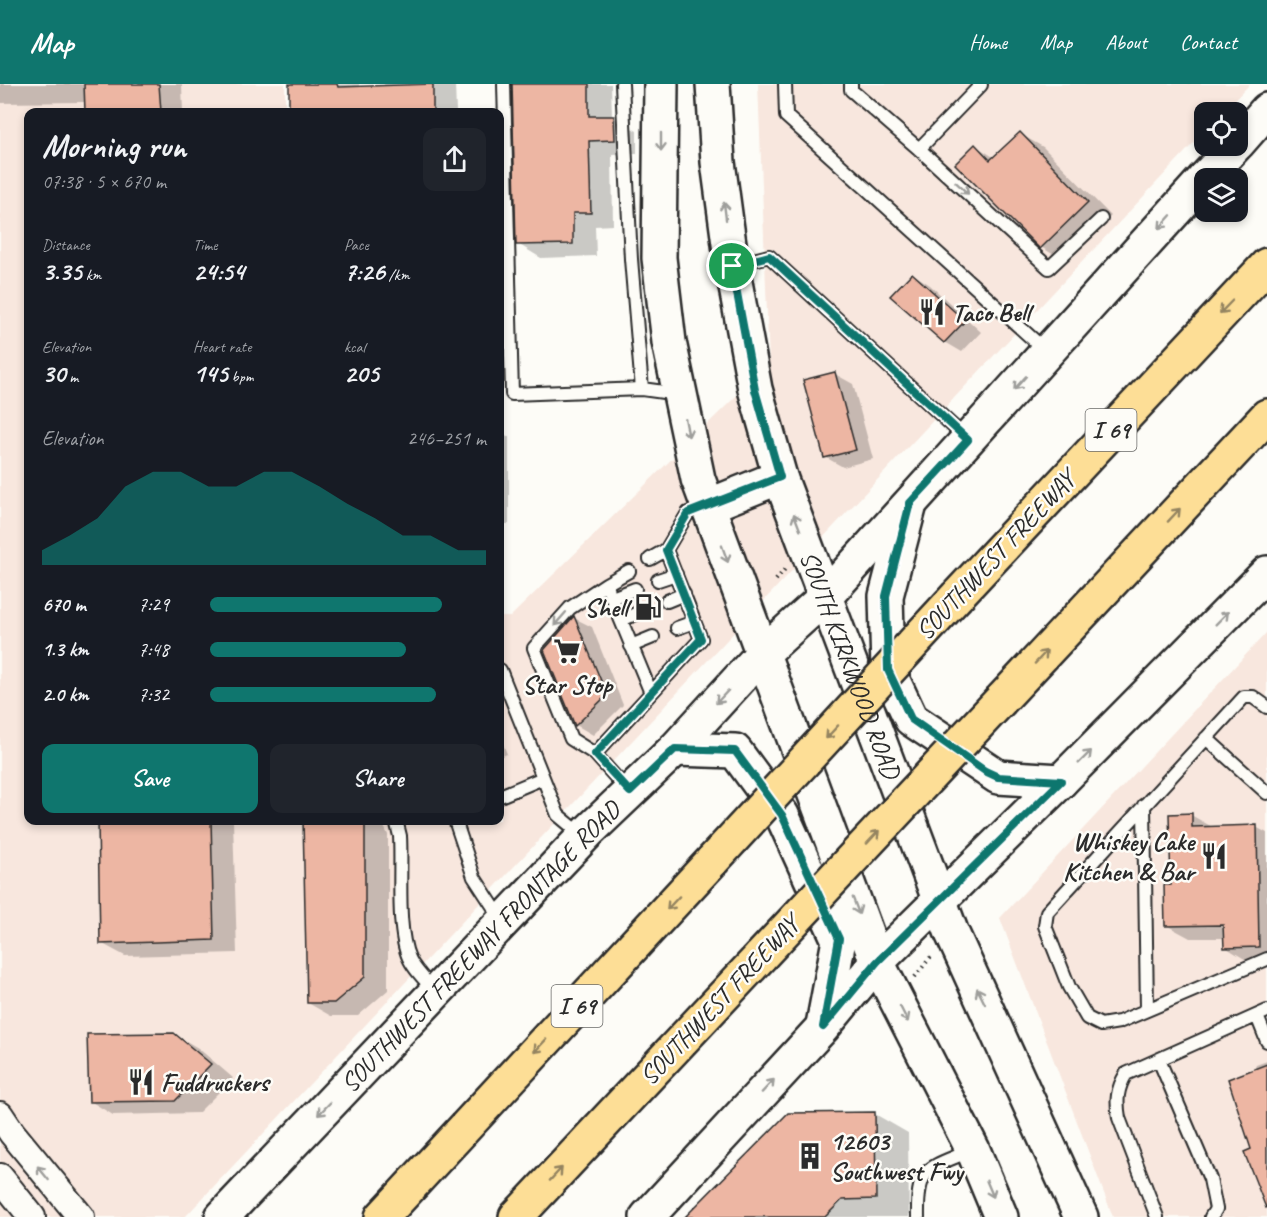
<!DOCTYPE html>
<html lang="en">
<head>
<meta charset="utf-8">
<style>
	body { margin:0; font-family:Caveat,sans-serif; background:#20242c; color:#f1f3f6; height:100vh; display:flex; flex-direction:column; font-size:22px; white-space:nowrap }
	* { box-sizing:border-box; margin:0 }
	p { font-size:20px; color:#9ea1a6 }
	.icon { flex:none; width:33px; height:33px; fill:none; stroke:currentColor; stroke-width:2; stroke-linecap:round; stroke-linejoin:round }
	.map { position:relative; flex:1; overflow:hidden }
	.details { position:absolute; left:24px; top:24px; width:480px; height:717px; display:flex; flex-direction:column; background:#171b24; border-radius:12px; box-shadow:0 3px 9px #0003 }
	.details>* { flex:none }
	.controls { position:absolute; left:1194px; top:18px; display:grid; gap:12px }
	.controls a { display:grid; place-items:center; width:54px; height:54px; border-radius:12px; background:#171b24; box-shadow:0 3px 9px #0003; font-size:30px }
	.pin { position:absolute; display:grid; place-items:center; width:51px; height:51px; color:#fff; margin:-26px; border:3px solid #fff; border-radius:50%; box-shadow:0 2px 6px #0007 }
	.round { display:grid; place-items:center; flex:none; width:63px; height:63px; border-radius:12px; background:#20242c }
	.headline { display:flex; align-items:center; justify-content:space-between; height:102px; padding:0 18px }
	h1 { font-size:33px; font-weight:800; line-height:45px }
	.metrics { display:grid; grid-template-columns:repeat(3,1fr); gap:9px; height:102px; padding:6px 18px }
	.metrics div { display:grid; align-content:center }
	.metrics b { font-size:26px; font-weight:800 }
	.metrics small { font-size:16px; font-weight:400 }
	.metrics p { font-size:16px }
	.chart { height:168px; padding:12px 18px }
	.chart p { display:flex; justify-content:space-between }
	.chart svg { width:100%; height:108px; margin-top:6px; fill:#0f766e; opacity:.7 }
	.button { display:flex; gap:12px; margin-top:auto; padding:12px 18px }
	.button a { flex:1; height:69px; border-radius:12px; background:#0f766e; color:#fff; font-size:24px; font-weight:800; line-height:69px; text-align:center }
	.button a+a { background:#20242c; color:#f1f3f6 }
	ul { padding:0 18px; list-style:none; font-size:20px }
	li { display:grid; grid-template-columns:96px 72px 1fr; align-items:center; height:45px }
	li i { height:15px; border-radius:8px; background:#0f766e }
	header { display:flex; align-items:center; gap:36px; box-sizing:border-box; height:84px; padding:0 30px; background:#0f766e; color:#fff }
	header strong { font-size:28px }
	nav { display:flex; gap:33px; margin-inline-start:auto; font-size:21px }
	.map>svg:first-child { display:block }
</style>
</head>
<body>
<header>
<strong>Map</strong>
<nav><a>Home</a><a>Map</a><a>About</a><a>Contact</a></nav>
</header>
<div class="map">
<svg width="1267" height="1133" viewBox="0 0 1267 1133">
	<rect width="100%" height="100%" fill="#fdfcf7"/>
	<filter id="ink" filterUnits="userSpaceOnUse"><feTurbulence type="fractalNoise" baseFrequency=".0167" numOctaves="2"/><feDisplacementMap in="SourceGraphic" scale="12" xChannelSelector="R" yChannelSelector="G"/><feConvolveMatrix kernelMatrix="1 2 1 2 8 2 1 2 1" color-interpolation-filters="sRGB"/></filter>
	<g filter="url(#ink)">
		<path fill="#f8e7de" d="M0,0H285V28H28V736H500V533H510L769,280L758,0H1250L1223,28H1204V48L185,1133H0Z
			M1267,548V1133H1113L1000,834Z"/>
		<path fill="#0003" d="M0,0H182L183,28H86V18L0,19Z
			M289,0H359V5H384V0H455L456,28H289Z
			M514,0H611L612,33L637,47V69L612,70L613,141L595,142L596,172L541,174L518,160Z
			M1020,50L1043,63L1111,132L1064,177L1041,163L976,62L995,74Z
			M500,140L510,146L511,167L500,168Z
			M913,190L930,201L981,248L962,268L945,258Z
			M835,290L853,300L873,375L843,383L825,373Z
			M500,348L509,353V440H500Z
			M574,534L592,543L623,621L593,651L576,641L545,566Z
			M500,652L507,670L500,673Z
			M1191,731L1214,744L1256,743L1267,749V876L1248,877L1225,863V854H1190L1166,841L1173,803Z
			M100,736H233L237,869L125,872L101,859Z
			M305,736H381L388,751V906L358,932H331L308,919Z
			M427,736H440L432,740Z
			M174,950L198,964L233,994L198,1029L113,1031L90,1017Z
			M1267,977V1123L1246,1069L1253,1066L1254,986L1256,981Z
			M875,1030L908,1049L909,1133H687Z"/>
		<path fill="#edb6a3" stroke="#2b2b2b" stroke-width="1.5" d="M84,0H159L161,28H85Z
			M289,0H337L338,3L433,0V28H289Z
			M512,0H589V32H614L615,56L589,57L591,129H573V160L516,161Z
			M1020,48L1088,118L1040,165L955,80L975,60L990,76Z
			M912,189L965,237L944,259L890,212Z
			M835,288L856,366L824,374L803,296Z
			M574,532L607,611L575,642L544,566Z
			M1192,729V743L1257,741L1259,863L1224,864L1223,841L1165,842L1164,801H1171L1169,730Z
			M98,736H211L214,856L100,860Z
			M303,736H365V893L334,919H307Z
			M174,949L211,980L175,1017L89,1018L87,950Z
			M1267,980V1123L1266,1124L1244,1068L1251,1065L1228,995Z
			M875,1028L876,1115L842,1116L825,1133H685L788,1029Z"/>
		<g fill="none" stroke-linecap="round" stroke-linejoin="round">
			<defs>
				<path id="lane" d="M504,0L512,310L642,305L678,310
					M622,0L631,175L642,305
					M785,0L786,32L1046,267
					M851,0V6L919,65L981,1
					M919,65L1049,184L1101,135
					M734,181L769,172L967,355
					M650,475L666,466
					M629,487L606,500L651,609
					M658,496L676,490
					M612,514L635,505
					M667,517L684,510
					M621,536L643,527
					M677,544L694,538
					M631,562L653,553
					M500,586L558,731L582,751
					M1267,623L1253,613H1244L1047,828L1045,842L1069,903L1087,934L1101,941L1119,938L1267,875
					M1206,654L1267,709
					M595,670L571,655L534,564L570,524L606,500
					M628,707L595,670L701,555L666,466L688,429L707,423
					M500,712L543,694
					M1144,721L1147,926
					M396,736L400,752C402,784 396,846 409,874C414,886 426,897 435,907
					M455,736L474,793L502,836
					M1257,932L1267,957
					M1159,976L1210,1095L1216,1125L1211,1133
					M918,1133C917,1081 928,1085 972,1066
					M1157,1133L1119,1034C1116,1016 1117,1005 1126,990L1267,927"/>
				<path id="street" d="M0,1031L12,1049L81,1133
					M0,1093L32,1133"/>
				<g id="secondary">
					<path d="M661,0L659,174L669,258L698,395L877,878L973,1066L1001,1133"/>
					<path id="s1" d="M713,0L718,78L732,182L755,305L780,393L951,847L1081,1133"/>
					<path d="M1238,59L1267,26"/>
					<path d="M1205,94L1235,62"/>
					<path d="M708,422L780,393"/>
					<path d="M909,424L886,512L888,586L911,635L998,693L1061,697"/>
					<path d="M675,665L735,667L782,731L839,856L823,941"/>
					<path id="s2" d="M222,1133L590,746L675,665L762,570L825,513L1204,95"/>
					<path d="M647,1133L823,943L877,878L1061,697L1267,489"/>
				</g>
				<path id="highway" d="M957,512L1267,181
					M1001,616L1267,332
					M382,1133L713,776
					M516,1133L761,872"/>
			</defs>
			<use href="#lane" stroke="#2b2b2b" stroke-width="16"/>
			<use href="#street" stroke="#2b2b2b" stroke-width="30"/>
			<use href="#secondary" stroke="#2b2b2b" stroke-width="38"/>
			<use href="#highway" stroke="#2b2b2b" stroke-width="38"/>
			<path stroke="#2b2b2b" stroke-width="4" stroke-dasharray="1.5 4.5" stroke-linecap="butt" d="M776,496L785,485
				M915,893L933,870"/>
			<use href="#lane" stroke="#fdfcf7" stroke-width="12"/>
			<use href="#street" stroke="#fdfcf7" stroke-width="26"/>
			<use href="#secondary" stroke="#fdfcf7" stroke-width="33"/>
			<use href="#highway" stroke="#fdde96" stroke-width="33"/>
			<defs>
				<path id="highway-bridge" d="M713,776L957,512
					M761,872L1001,616"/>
			</defs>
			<use href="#highway-bridge" stroke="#2b2b2b" stroke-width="38" stroke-linecap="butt"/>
			<use href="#highway-bridge" stroke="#fdde96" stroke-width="33"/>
		</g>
		<defs><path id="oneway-shaft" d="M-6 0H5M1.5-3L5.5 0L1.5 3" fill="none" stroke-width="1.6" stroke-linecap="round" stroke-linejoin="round" transform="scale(1.5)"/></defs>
		<g stroke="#9e9e9b">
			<use href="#oneway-shaft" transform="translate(661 58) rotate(90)"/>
			<use href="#oneway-shaft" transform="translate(962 104) rotate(43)"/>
			<use href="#oneway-shaft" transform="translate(725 127) rotate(-97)"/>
			<use href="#oneway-shaft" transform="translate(1165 138) rotate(132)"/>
			<use href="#oneway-shaft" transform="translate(1020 299) rotate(132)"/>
			<use href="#oneway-shaft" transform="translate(687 344) rotate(79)"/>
			<use href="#oneway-shaft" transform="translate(797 438) rotate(-111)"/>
			<use href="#oneway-shaft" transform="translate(725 470) rotate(70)"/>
			<use href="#oneway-shaft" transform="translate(1222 534) rotate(-45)"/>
			<use href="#oneway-shaft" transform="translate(560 535) rotate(131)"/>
			<use href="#oneway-shaft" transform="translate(722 613) rotate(133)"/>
			<use href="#oneway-shaft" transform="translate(1085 673) rotate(-45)"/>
			<use href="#oneway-shaft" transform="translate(856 822) rotate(69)"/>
			<use href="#oneway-shaft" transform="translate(981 912) rotate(-116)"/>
			<use href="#oneway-shaft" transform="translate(904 930) rotate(63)"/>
			<use href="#oneway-shaft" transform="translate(768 1002) rotate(-47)"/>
			<use href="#oneway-shaft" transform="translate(324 1025) rotate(134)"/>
			<use href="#oneway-shaft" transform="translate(43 1089) rotate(-129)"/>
			<use href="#oneway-shaft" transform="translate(990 1105) rotate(67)"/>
		</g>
		<g stroke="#948460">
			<use href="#oneway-shaft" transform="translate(1226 223) rotate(134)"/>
			<use href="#oneway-shaft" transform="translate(1174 431) rotate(-47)"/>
			<use href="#oneway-shaft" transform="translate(1041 573) rotate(-47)"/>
			<use href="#oneway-shaft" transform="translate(832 648) rotate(133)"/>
			<use href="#oneway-shaft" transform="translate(873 753) rotate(-47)"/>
			<use href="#oneway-shaft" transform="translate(673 819) rotate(133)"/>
			<use href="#oneway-shaft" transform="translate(540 962) rotate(133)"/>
			<use href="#oneway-shaft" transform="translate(556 1090) rotate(-47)"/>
		</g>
	</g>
	<g fill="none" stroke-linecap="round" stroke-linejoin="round" filter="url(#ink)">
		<defs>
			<path id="route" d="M769,172L968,356L910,419L886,512L888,586L911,635L985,687L998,693L1061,697L877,878L823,943L839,855L782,731L735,667L675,665L630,708L595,670L701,555L666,466L688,429L780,393L755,306L732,182Z"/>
		</defs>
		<use href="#route" stroke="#fff" stroke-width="12"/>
		<use href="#route" stroke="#0f766e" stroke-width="8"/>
	</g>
	<defs>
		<symbol id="restaurant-bare" viewBox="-9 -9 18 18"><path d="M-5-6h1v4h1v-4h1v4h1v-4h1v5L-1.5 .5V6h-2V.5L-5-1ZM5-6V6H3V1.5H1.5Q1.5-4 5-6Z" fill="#2b2b2b" stroke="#fdfcf7" stroke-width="2.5" paint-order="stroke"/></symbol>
		<symbol id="fuel-bare" viewBox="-9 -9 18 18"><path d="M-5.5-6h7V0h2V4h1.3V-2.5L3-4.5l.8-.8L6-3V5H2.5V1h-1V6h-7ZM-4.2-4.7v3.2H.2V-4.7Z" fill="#2b2b2b" stroke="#fdfcf7" stroke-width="2.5" paint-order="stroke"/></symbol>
		<symbol id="supermarket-bare" viewBox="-9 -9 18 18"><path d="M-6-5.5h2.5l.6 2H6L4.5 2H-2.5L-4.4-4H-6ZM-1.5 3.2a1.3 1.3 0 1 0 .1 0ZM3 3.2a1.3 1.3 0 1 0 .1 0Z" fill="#2b2b2b" stroke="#fdfcf7" stroke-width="2.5" paint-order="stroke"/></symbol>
		<symbol id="building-bare" viewBox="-9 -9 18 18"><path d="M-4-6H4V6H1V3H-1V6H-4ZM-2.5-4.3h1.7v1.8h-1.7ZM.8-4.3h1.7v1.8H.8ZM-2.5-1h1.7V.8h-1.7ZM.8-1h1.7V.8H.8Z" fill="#2b2b2b" stroke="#fdfcf7" stroke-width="2.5" paint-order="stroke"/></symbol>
	</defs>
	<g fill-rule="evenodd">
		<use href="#restaurant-bare" x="913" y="209" width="38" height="38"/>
		<use href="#fuel-bare" x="629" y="504" width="38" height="38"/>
		<use href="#supermarket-bare" x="548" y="548" width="38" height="38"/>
		<use href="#restaurant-bare" x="1195" y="753" width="38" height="38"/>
		<use href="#restaurant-bare" x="122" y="979" width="38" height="38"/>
		<use href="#building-bare" x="791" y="1053" width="38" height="38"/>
	</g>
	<g text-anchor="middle" stroke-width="5" stroke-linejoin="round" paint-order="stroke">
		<g fill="#fdfcf7" stroke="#6a6a68" stroke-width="1.5">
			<rect x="1085.5" y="325" width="51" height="42" rx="4.5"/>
			<rect x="551.5" y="901" width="51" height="42" rx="4.5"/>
		</g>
		<g font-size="24" font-weight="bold" fill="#2b2b2b">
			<text x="1111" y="354">I 69</text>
			<text x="577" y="930">I 69</text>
		</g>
		<g font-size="26" font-weight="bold" fill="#2b2b2b" stroke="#fdfcf7" text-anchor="start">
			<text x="952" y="237">Taco Bell</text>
			<text x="628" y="532" text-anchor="end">Shell</text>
			<text x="567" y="609" text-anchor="middle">Star Stop</text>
			<text x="1194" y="766" text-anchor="end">Whiskey Cake<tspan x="1194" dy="30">Kitchen &amp; Bar</tspan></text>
			<text x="161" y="1007">Fuddruckers</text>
			<text x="830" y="1066">12603<tspan x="830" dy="30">Southwest Fwy</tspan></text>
		</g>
		<g font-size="26" fill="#2b2b2b" stroke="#fdfcf7">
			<text transform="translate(995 471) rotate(-47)" y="9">SOUTHWEST FREEWAY</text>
			<text dy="9" stroke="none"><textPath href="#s1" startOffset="600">SOUTH KIRKWOOD ROAD</textPath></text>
			<text dy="9" stroke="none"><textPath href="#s2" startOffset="374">SOUTHWEST FREEWAY FRONTAGE ROAD</textPath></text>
			<text transform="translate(719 916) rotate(-47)" y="9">SOUTHWEST FREEWAY</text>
		</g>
	</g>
</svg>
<div class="controls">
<a><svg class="icon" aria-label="locate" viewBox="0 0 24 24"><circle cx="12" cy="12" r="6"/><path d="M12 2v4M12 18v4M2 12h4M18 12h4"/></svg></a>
<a><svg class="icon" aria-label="layers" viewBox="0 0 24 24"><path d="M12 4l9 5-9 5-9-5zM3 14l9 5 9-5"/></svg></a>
</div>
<div class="pin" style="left:732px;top:182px;background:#1e9e55"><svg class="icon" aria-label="arrive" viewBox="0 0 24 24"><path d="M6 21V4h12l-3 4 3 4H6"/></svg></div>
<section class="details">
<div class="headline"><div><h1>Morning run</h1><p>07:38 · 5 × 670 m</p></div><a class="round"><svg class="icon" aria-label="share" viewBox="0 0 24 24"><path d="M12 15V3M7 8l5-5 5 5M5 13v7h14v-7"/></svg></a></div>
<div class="metrics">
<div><p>Distance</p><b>3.35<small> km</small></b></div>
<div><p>Time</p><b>24:54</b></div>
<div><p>Pace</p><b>7:26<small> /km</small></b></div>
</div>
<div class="metrics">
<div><p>Elevation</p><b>30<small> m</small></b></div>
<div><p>Heart rate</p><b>145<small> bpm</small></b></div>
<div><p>kcal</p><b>205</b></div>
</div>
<div class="chart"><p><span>Elevation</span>246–251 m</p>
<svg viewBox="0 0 160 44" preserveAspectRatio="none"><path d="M0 44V38L10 32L20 25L30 12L40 6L50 6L60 12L70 12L80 6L90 6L100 12L110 19L120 25L130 32L140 32L150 38L160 38V44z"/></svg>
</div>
<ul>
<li><b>670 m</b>7:29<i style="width:84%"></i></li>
<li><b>1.3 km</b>7:48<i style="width:71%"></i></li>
<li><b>2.0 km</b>7:32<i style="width:82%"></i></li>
</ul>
<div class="button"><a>Save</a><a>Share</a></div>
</section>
</div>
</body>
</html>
